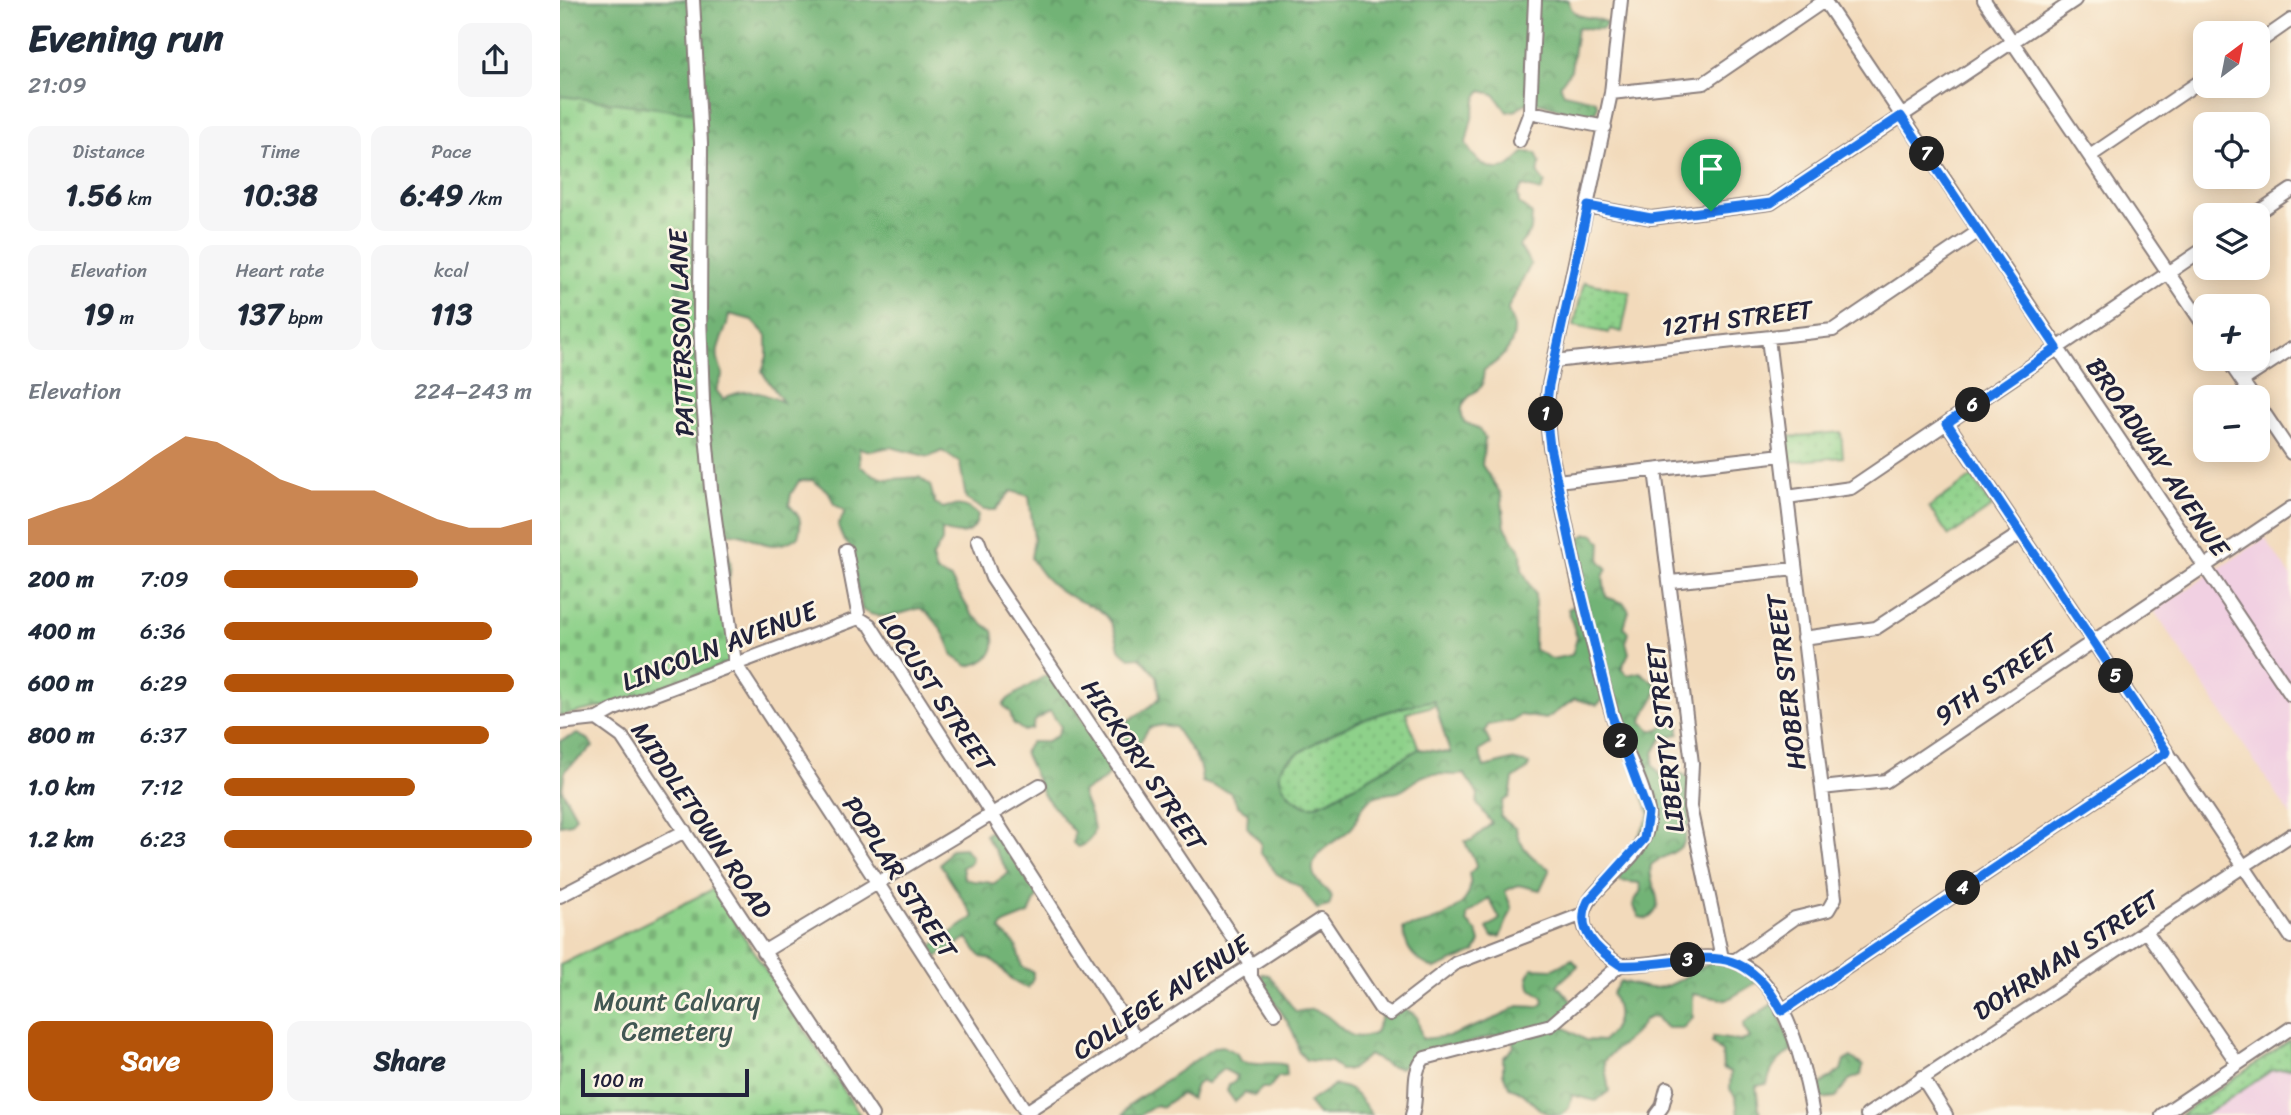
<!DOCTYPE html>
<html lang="en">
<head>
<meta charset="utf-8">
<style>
	body { margin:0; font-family:Sriracha,sans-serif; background:#f6f6f7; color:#1f2937; height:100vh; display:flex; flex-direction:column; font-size:26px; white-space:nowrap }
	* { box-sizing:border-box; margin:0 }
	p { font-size:23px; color:#747a83 }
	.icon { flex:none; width:38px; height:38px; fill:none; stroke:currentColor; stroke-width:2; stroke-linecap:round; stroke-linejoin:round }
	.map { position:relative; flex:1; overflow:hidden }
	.details { display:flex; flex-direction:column; background:#fff; width:560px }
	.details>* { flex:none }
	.needle { width:46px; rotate:32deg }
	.tools { position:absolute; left:1633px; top:21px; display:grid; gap:14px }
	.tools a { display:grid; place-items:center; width:77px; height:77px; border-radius:14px; background:#fff; box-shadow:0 4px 18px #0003; font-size:35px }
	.scale { position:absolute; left:21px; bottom:18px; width:168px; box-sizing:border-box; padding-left:7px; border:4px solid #22223b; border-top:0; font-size:19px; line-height:24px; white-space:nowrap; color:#22223b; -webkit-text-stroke:5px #fcf5e5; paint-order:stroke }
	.pin { position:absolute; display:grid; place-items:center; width:60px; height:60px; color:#fff; margin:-72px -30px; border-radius:50% 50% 50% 0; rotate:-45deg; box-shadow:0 0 7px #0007 }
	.pin .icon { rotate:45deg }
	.km { position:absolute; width:35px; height:35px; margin:-18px; border-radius:50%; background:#222; color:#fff; font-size:19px; line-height:35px; text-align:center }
	.round { display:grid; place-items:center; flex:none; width:74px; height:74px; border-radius:14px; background:#f6f6f7 }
	.headline { display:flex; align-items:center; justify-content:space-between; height:119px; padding:0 28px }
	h1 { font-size:38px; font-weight:700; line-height:52px }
	.figures { display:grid; grid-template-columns:repeat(3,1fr); gap:10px; height:119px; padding:7px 28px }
	.figures div { display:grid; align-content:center; border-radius:14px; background:#f6f6f7; text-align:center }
	.figures b { font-size:30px; font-weight:700 }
	.figures small { font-size:19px; font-weight:400 }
	.figures p { font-size:19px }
	.chart { height:196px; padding:14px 28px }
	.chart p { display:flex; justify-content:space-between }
	.chart svg { width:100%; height:126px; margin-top:7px; fill:#b45309; opacity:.7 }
	.button { display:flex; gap:14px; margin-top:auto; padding:14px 28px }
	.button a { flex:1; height:80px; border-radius:14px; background:#b45309; color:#fff; font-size:28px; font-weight:700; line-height:80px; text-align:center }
	.button a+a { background:#f6f6f7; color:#1f2937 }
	ul { padding:0 28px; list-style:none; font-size:23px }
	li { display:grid; grid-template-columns:112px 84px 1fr; align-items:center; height:52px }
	li i { height:18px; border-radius:9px; background:#b45309 }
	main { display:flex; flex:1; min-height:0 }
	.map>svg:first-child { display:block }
</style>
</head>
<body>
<main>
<section class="details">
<div class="headline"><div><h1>Evening run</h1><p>21:09</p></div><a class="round"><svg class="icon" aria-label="share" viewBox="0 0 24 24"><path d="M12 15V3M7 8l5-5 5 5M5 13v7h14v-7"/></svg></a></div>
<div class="figures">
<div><p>Distance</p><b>1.56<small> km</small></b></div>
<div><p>Time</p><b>10:38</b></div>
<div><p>Pace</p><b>6:49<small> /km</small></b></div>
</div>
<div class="figures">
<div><p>Elevation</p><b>19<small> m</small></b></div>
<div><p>Heart rate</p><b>137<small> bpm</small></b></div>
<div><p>kcal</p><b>113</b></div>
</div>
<div class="chart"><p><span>Elevation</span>224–243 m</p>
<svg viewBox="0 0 160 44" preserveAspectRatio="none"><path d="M0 44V35L10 31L20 28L30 21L40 13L50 6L60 8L70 14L80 21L90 25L100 25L110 25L120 30L130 35L140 38L150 38L160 35V44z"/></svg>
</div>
<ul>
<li><b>200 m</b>7:09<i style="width:63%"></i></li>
<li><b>400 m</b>6:36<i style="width:87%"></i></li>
<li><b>600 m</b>6:29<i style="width:94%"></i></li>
<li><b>800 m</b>6:37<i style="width:86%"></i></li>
<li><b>1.0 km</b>7:12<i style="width:62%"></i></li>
<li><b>1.2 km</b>6:23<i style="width:100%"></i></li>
</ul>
<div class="button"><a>Save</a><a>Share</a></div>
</section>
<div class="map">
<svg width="1731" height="1115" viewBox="0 0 1731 1115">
	<defs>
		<pattern id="grass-dots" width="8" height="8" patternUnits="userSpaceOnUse" patternTransform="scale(1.75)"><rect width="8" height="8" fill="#8ed18a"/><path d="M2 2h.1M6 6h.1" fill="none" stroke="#7ab378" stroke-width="1.8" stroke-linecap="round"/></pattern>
		<pattern id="forest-crowns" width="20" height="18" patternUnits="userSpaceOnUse" patternTransform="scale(1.75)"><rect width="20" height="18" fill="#72b376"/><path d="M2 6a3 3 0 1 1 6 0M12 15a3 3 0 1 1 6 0" fill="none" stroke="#5d9162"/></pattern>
		<pattern id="cemetery-stones" width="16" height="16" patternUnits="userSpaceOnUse" patternTransform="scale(1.75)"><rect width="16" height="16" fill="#8ed18a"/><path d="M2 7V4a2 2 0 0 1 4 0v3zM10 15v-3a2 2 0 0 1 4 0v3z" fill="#7ab378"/></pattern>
	</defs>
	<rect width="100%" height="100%" fill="#fcf5e5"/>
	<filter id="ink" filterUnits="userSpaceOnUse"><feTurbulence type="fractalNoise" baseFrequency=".0143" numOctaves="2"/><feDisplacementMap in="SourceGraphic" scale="14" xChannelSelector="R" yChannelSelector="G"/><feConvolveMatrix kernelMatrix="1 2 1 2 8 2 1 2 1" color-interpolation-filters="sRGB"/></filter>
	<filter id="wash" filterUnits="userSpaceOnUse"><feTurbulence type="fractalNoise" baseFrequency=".00686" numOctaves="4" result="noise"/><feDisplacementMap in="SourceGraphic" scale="28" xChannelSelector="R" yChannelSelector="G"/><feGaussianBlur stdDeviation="1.57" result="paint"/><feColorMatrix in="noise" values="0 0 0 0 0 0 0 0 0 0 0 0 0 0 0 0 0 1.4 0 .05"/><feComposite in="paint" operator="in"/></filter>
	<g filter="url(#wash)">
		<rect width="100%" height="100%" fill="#f2dabb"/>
		<path fill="#f1d0e2" d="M1705,538L1731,577V816L1594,611Z
			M1731,1039V1115H1619Z"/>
		<path fill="url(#grass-dots)" stroke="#587a62" stroke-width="2" d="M1024,282L1070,292L1062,332L1050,329L1049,333L1014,326Z
			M1281,432L1283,457L1229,462L1227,437Z
			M1412,477L1432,507L1389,536L1369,507Z
			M874,700L876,705L846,713L859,749L769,800C764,802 758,805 753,806C737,807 712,782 722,766C727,759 737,754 744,750C784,723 827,710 874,700Z
			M1731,1040V1068L1711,1071L1645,1115H1620Z"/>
		<path fill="url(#forest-crowns)" stroke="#4a6a58" stroke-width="2" fill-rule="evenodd" d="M0,0H1009C1011,22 1032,14 1047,23L1043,29L1017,28L1011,70L1000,85L1004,93L1035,100L1038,106L1034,114C1009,123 975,87 957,110L947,112L934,94L921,91L917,97L906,143C912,158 930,175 947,167C953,164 959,156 965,152L976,153L980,163L978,174L985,183L981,191L963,186L958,193L959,204L972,214L971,231L959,246L971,264L948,308C948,317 955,322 954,330C954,348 938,362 924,370L922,386C909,397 896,403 904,422L918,428L925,438L922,465L941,494L945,527L961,552L962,570L975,594L974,649L992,659L1012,655L1017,638L1008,609L1018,604L1045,698L1037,705L1015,699L986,719L960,715L954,720L928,725L925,731L930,744L919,751L924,767L951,760L969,764L968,769L953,779L950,797L943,801L940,816L956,829C959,847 975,861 990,869L980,890L958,885L945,891L952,909L940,937H932L927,928L940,919L929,898L907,915V922L917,932L920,942L915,952L875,969C854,960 846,951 843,928C871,924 919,909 909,874L916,867C916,857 907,851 905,841L912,840L932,823L917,804L918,794L904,774C891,778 875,770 861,777C853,781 847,789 838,792C830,794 820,793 812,798C801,804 799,815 794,825C783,841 751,847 753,871C754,882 766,888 772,897L769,906L757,909L740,887L717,874L700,852L701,843L687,827L688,813L678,806L670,792L642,782C640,752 628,751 615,727L602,725L589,728L576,748L565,743L563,724C576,714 590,710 600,697L597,676L580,657L570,658L559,649C551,601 534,613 501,591C487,582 480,572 471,558L474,538L469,496L451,491L435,510H424L406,499L400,463L382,451L369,457L330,447L311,451L299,448L300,466C326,485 330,478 359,477L370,485L375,503L383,508C398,504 407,504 418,515C415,537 400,536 382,530V541L372,558L376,572L391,579L412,615L433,631C438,652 429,662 408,666L393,656C387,637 378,619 360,608C339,614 321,622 302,610L292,561L293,550L283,539L278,526L285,511L274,504L269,492L252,480L239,481L231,494L229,505C240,516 243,521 238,537C204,558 195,531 167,533L161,541C172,554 172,567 168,583L0,188ZM169,314L192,320L207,336V356L202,372L223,402C201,392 186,386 163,399L156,390L163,374C149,345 166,341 169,314ZM874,700L890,753L859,749L769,800C764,802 758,805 753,806C737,807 712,783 722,766C727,759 737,754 744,750C784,723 827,710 874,700Z
			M1027,534H1034L1041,542L1040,561L1047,568L1043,577L1046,597L1064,603L1069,611L1064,627L1068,632L1066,642L1069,653L1061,669L1068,675L1080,672L1096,684C1098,703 1084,707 1082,722L1091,730H1099L1109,722L1119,726V734L1102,738L1094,753L1093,764L1101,776L1123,774L1129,778L1130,824L1126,827C1129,854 1106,852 1091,865C1086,884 1111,905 1087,919L1079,917L1073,904L1081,890L1079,883L1060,881L1059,872L1090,815L1062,742L1012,543Z
			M491,672L552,767C546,783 534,785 522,792C525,810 549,835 518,847L513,843L514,832L483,794L464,752L471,742H485L497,736L501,727L490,711L475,721L472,729L464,731L453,723L450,712L443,705L448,699Z
			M17,734L29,740L33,747L5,770L2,790L16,816L11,823L0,825V741Z
			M432,830H437L479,892L469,914L444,924L440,930L456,945L462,967L473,972V979L468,988C441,981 446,960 421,957L407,938L377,957L370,947L414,917L380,864L391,849L404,848L412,857L410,863L402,867L404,878C414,884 423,879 433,884L449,873L425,835Z
			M1012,959L1018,966L997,985L1014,1004L1000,1017L1001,1025L1025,1040L1043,1041C1059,1026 1061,1014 1052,994L1060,981C1070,983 1082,988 1093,988C1139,986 1141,934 1197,982L1167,1000L1133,994V1017L1123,1028H1107L1094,1016L1084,1020C1078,1035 1056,1047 1044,1061L1049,1091L1036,1101L1012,1095L1009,1108L1001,1115C972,1115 974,1094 949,1087L943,1073V1058L954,1047L950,1031L855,1059L840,1068L829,1066L809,1055L790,1070H780L771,1062L746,1060L738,1051C739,1032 712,1000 701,982L702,974L709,975L736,1012C741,1011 749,1009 754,1010C778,1015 784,1048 815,1033L824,1010L844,1008L857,1016L862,1039L890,1036L939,1017L958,1006L978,1007L984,1003L983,997L970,988L968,977L972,968L993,969Z
			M1214,1003L1233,1050C1218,1059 1211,1067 1207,1084L1196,1086L1200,1115H1178L1176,1098L1170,1089L1171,1072L1163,1068L1162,1052L1152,1043L1153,1037L1181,1041L1190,1038L1183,1027L1185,1022Z
			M663,1046L677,1054L680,1061C701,1068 711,1060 726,1065L727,1076L718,1077L709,1088H702L694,1096L685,1093L675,1102L667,1091L669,1084L675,1082L677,1076L663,1069L647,1083L641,1081L636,1085L631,1099L621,1094L602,1107L597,1105L580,1115H563L569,1105L655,1047Z
			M1291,1057L1303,1066L1301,1075L1289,1080L1276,1097L1259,1099L1255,1095L1257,1087L1281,1070L1284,1061Z
			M774,1085C795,1087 801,1100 812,1115H758L748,1103Z"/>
		<path fill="url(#cemetery-stones)" stroke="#587a62" stroke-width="2" d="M0,96L137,113L138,315L173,662L46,706L0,716Z
			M153,889L300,1115H0V965Z"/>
	</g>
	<g filter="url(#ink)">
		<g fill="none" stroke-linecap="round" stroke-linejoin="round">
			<defs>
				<path id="minor" d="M133,0L141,143L140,315L143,402L151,489L175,663L468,1115
					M1061,0L1051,93L989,385L986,413L990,447C1009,537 1026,629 1053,717C1062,748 1083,779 1088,811C1098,878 960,897 1060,965C1093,966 1128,954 1161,958C1224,967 1244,1064 1253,1115
					M1264,0L1731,695
					M1424,0L1645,327
					M1698,43L1731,20
					M1051,93L1144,83L1264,1
					M970,112L1045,127
					M959,141L970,112L975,0
					M1530,156L1645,78
					M1028,206L1091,218L1211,203L1515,0
					M1694,215L1731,190
					M1667,359L1693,397
					M994,361L1273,330L1419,231
					M1682,381L1731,349
					M1698,404L1731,453
					M1387,423L1731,937
					M1095,470L1132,763L1130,807L1162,958
					M997,481L1222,455
					M1227,497L1291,488L1645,248
					M418,540L432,578L691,965V977L715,1013
					M286,550L299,618L310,625L577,1040
					M1111,582L1235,569
					M1243,638L1316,628L1461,533
					M37,719L55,709L299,618
					M0,723L37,719L62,737L312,1115
					M1262,788L1326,781L1731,508
					M0,896L125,831
					M1586,931L1678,1064
					M203,952L480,785
					M1174,961L1235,918L1268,910L1275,898L1208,338
					M1222,1011L1607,752
					M1362,1077L1386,1115
					M466,1112L761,919L820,1008L830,1014L896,963L1023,914
					M852,1115C859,1097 850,1071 865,1058L991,1025L1060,965
					M1096,1115L1102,1107L1107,1088
					M1307,1115L1731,835
					M1602,1115L1731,1028"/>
			</defs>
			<use href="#minor" stroke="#8a7e7b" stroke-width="16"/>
			<use href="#minor" stroke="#fff" stroke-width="12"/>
		</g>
	</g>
	<g fill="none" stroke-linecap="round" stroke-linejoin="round" filter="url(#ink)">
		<defs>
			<path id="route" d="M1341,116L1497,348L1387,423L1607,752L1222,1011C1178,929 1132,968 1060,965C1037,950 1014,930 1028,901L1084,839L1088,813L1052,716L1015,566L990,447L986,413L989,385L1028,206L1091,218L1211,203Z"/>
		</defs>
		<use href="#route" stroke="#fff" stroke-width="14"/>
		<use href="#route" stroke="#1a73e8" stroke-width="9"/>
	</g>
	<g text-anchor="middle" stroke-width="5" stroke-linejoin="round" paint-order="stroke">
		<g font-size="26" fill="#22223b" stroke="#fcf5e5">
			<text transform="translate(1177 318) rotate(-7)" y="9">12TH STREET</text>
			<text transform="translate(121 333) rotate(-92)" y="9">PATTERSON LANE</text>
			<text transform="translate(1598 457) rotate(56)" y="9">BROADWAY AVENUE</text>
			<text transform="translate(159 646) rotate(-21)" y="9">LINCOLN AVENUE</text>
			<text transform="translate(1436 679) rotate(-34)" y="9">9TH STREET</text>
			<text transform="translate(1226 682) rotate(-97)" y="9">HOBER STREET</text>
			<text transform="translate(377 692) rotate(56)" y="9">LOCUST STREET</text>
			<text transform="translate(1105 738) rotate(-96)" y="9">LIBERTY STREET</text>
			<text transform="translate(584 765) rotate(56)" y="9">HICKORY STREET</text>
			<text transform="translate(142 820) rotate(56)" y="9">MIDDLETOWN ROAD</text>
			<text transform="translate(340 877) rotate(57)" y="9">POPLAR STREET</text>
			<text transform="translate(1506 955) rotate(-33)" y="9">DOHRMAN STREET</text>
			<text transform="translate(601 997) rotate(-33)" y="9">COLLEGE AVENUE</text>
		</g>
		<g font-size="26" fill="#425753" stroke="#fcf5e5">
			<text x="117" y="1010">Mount Calvary<tspan x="117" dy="30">Cemetery</tspan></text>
		</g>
	</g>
</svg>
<div class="tools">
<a><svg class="needle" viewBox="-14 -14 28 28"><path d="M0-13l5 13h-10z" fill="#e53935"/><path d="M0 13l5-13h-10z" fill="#747a83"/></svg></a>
<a><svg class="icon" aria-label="locate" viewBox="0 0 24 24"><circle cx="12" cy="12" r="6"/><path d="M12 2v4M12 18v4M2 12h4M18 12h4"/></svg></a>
<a><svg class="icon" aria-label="layers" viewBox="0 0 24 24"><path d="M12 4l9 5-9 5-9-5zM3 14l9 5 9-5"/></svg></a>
<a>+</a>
<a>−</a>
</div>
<div class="scale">100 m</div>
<div class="pin" style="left:1151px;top:211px;background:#1e9e55"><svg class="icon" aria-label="arrive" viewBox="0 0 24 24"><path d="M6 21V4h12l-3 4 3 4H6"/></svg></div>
<b class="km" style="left:986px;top:414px">1</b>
<b class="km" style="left:1061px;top:741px">2</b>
<b class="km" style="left:1128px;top:960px">3</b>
<b class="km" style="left:1403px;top:888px">4</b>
<b class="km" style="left:1556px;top:676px">5</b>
<b class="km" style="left:1413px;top:405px">6</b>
<b class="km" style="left:1367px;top:154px">7</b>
</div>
</main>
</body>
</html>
